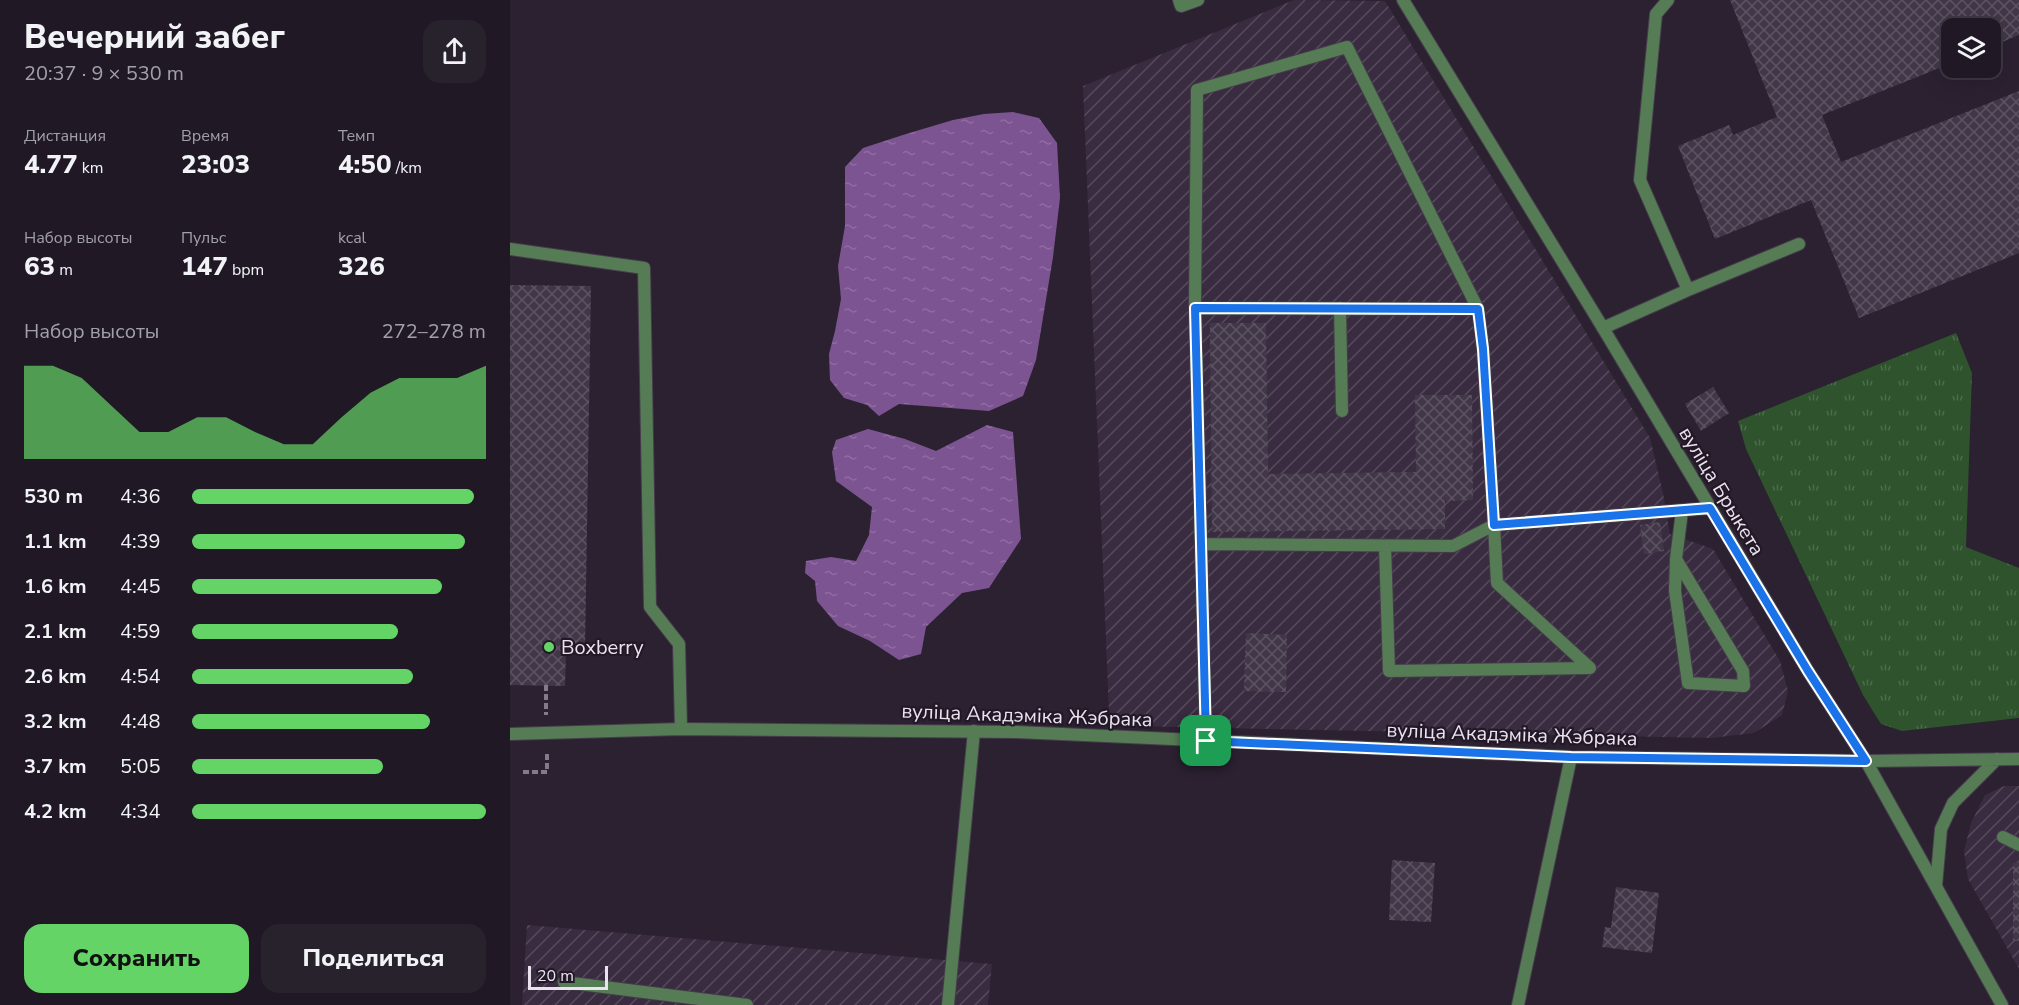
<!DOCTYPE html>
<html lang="ru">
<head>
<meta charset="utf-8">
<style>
	body { margin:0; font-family:"Nunito Sans",sans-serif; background:#28222d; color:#f1f3f6; height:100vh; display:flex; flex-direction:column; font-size:22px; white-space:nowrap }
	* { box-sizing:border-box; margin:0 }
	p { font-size:20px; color:#a2a0a7 }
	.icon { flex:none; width:33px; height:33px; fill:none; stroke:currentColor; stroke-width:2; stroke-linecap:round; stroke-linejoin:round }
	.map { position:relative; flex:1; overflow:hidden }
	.sheet { display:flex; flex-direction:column; background:#201925; width:510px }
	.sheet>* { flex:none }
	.fabs { position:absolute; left:1431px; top:18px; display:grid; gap:12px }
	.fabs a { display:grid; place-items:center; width:60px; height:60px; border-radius:12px; background:#201925; box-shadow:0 6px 24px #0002,0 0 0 2px #3d3842; font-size:30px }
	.scale { position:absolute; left:18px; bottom:15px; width:80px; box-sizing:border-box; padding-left:6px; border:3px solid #eae3ee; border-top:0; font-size:16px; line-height:21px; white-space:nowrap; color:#eae3ee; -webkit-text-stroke:4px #221827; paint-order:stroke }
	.pin { position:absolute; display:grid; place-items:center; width:51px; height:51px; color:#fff; margin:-26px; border-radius:12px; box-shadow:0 3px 9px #0006 }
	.round { display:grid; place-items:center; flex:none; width:63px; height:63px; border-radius:18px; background:#28222d }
	.head { display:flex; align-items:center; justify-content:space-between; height:102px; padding:0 24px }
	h1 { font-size:33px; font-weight:800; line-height:45px }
	.stats { display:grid; grid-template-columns:repeat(3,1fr); gap:9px; height:102px; padding:6px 24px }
	.stats div { display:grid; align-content:center }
	.stats b { font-size:26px; font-weight:800 }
	.stats small { font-size:16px; font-weight:400 }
	.stats p { font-size:16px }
	.chart { height:168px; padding:12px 24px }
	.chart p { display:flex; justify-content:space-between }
	.chart svg { width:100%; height:108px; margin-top:6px; fill:#65d467; opacity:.7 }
	.cta { display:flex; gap:12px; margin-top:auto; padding:12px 24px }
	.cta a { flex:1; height:69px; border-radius:18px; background:#65d467; color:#111; font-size:24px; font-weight:800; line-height:69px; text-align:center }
	.cta a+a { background:#28222d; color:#f1f3f6 }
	ul { padding:0 24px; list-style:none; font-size:20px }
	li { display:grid; grid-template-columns:96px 72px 1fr; align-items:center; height:45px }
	li i { height:15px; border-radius:8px; background:#65d467 }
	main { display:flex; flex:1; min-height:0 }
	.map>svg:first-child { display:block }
</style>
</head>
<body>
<main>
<section class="sheet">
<div class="head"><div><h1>Вечерний забег</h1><p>20:37 · 9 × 530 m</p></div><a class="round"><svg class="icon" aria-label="share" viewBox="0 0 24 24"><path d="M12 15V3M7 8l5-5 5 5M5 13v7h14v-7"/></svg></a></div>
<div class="stats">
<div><p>Дистанция</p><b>4.77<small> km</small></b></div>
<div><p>Время</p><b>23:03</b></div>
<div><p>Темп</p><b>4:50<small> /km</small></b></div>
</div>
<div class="stats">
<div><p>Набор высоты</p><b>63<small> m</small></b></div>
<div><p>Пульс</p><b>147<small> bpm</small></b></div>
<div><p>kcal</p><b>326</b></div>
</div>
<div class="chart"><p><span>Набор высоты</span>272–278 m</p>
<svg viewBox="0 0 160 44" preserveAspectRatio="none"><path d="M0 44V6L10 6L20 11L30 22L40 33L50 33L60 27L70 27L80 33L90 38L100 38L110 27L120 17L130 11L140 11L150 11L160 6V44z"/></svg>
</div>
<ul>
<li><b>530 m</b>4:36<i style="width:96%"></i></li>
<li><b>1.1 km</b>4:39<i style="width:93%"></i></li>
<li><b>1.6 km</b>4:45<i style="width:85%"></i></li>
<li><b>2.1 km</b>4:59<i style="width:70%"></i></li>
<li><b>2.6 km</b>4:54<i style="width:75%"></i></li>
<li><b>3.2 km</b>4:48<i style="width:81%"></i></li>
<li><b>3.7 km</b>5:05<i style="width:65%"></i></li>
<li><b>4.2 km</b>4:34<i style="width:100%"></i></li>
</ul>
<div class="cta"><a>Сохранить</a><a>Поделиться</a></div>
</section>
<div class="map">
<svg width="1509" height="1005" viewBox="0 0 1509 1005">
	<defs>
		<pattern id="industrial-furrows" width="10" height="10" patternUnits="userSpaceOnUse" patternTransform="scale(1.5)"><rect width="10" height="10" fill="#392b40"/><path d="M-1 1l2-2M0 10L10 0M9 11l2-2" fill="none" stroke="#564a5c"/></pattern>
		<pattern id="grass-tufts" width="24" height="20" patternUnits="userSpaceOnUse" patternTransform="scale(1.5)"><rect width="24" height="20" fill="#2e532d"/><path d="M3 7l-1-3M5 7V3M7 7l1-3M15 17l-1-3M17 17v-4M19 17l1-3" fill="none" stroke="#4c6c4c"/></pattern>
		<pattern id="water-ripples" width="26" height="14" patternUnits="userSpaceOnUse" patternTransform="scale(1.5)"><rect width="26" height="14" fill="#7d5492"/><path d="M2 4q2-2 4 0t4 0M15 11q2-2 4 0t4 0" fill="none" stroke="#906ca2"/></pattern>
		<pattern id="building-cross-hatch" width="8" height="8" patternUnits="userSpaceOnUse" patternTransform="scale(1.5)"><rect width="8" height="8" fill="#423748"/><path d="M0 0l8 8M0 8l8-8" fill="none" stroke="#5d5463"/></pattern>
	</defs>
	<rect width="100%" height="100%" fill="#2b2131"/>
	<path fill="url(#industrial-furrows)" d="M784,0L875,1L1140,438L1153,493L1160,534L1203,549L1270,661L1278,691L1272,715L1244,733L1201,738L616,726L599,713L573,86Z
		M1494,786H1509V969L1458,879L1454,851L1461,823L1475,795Z
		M17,925L482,964L478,1005H12Z"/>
	<path fill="url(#grass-tufts)" d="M1446,333L1462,373L1456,547L1509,568V718L1392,731L1371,724L1353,695L1236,449L1228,421Z"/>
	<path fill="url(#water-ripples)" d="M503,112L529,118L547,143L550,198L543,257L526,360L513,396L479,411L389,404L369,416L357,405L334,398L320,380L319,354L325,331L331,299L328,266L335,226V167L353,148L396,134L443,120L474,114Z
		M477,425L503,432L511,539L479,588L452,593L416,627L411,654L389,660L360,641L328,626L307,601L305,581L295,573L296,561L321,557L346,561L359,535L362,507L326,481L322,452L326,440L358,429L395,439L426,451Z"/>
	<path fill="url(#building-cross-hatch)" d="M1220,0H1509V35L1480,47V28H1442V63L1312,115L1331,162L1509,91V253L1349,318L1301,200L1205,239L1168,146L1219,125L1223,135L1267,117Z
		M0,285L81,286L75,648H56L55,686L0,685Z
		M700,323H756L758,474L906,472L905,395H962L963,500L935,501V529L702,532Z
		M1203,387L1219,413L1191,431L1175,404Z
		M1150,522L1154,551L1134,554L1130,525Z
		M736,633L777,635L776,692L734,691Z
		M882,860L925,863L921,922L879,920Z
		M1503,863H1509V941H1503Z
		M1106,887L1149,893L1142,953L1092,947L1095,927L1101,928Z"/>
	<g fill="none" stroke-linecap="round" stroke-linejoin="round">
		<defs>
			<path id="lane" d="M669,0L671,6L688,0
				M1158,0L1146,14L1130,180L1178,290
				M0,249L134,268L140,607L169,644L171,729
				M685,308L687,90L837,47L968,309
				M830,308L832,411
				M1093,328L1178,290L1289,244
				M691,544L943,546L984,525L987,583L1080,668L879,671L875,546
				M1166,559L1233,671L1234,686L1178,683L1165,591L1166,559L1172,511
				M696,741L685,308L968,309L973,349L984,525L1200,508
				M1356,761L1509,759
				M1493,837L1509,845
				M1426,886L1431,829L1443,803L1487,759
				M54,982L237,1005
				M438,1005L464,731"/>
			<path id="street" d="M893,0L1093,328L1298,671L1356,761L1492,1005
				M0,734L171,729L507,732L1061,757L1356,761
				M1008,1005L1061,757"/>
		</defs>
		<use href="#lane" stroke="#463c4b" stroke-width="14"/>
		<use href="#street" stroke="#463c4b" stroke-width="14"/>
		<path stroke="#847b89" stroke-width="4" stroke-dasharray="6 3" stroke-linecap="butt" d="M36,685V715
			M13,772H37V752"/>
		<use href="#lane" stroke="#567c55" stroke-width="12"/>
		<use href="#street" stroke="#567c55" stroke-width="12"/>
	</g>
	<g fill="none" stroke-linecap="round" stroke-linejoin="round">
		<defs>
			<path id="route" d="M685,308L968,309L973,349L984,525L1200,508L1298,671L1356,761L1061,757L696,741Z"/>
		</defs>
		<use href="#route" stroke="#fff" stroke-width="12"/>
		<use href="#route" stroke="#1a73e8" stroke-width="8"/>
	</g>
	<circle fill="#65d467" stroke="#221827" stroke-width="2" cx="39" cy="647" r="6"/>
	<g text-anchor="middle" stroke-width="4.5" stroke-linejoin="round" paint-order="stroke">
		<g font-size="20" fill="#eae3ee" stroke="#221827">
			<text transform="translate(1212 491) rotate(59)" y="7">вуліца Брыкета</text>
			<text transform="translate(517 715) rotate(2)" y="7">вуліца Акадэміка Жэбрака</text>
			<text transform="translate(1002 734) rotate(2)" y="7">вуліца Акадэміка Жэбрака</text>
		</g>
		<g font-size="20" fill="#eae3ee" stroke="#221827" text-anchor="start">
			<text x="51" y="654">Boxberry</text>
		</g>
	</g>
</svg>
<div class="fabs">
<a><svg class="icon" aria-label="layers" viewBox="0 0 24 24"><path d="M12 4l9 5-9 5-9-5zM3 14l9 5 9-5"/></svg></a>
</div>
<div class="scale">20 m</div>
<div class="pin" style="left:696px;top:741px;background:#1e9e55"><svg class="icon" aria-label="arrive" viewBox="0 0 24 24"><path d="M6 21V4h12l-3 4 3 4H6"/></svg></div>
</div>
</main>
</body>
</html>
